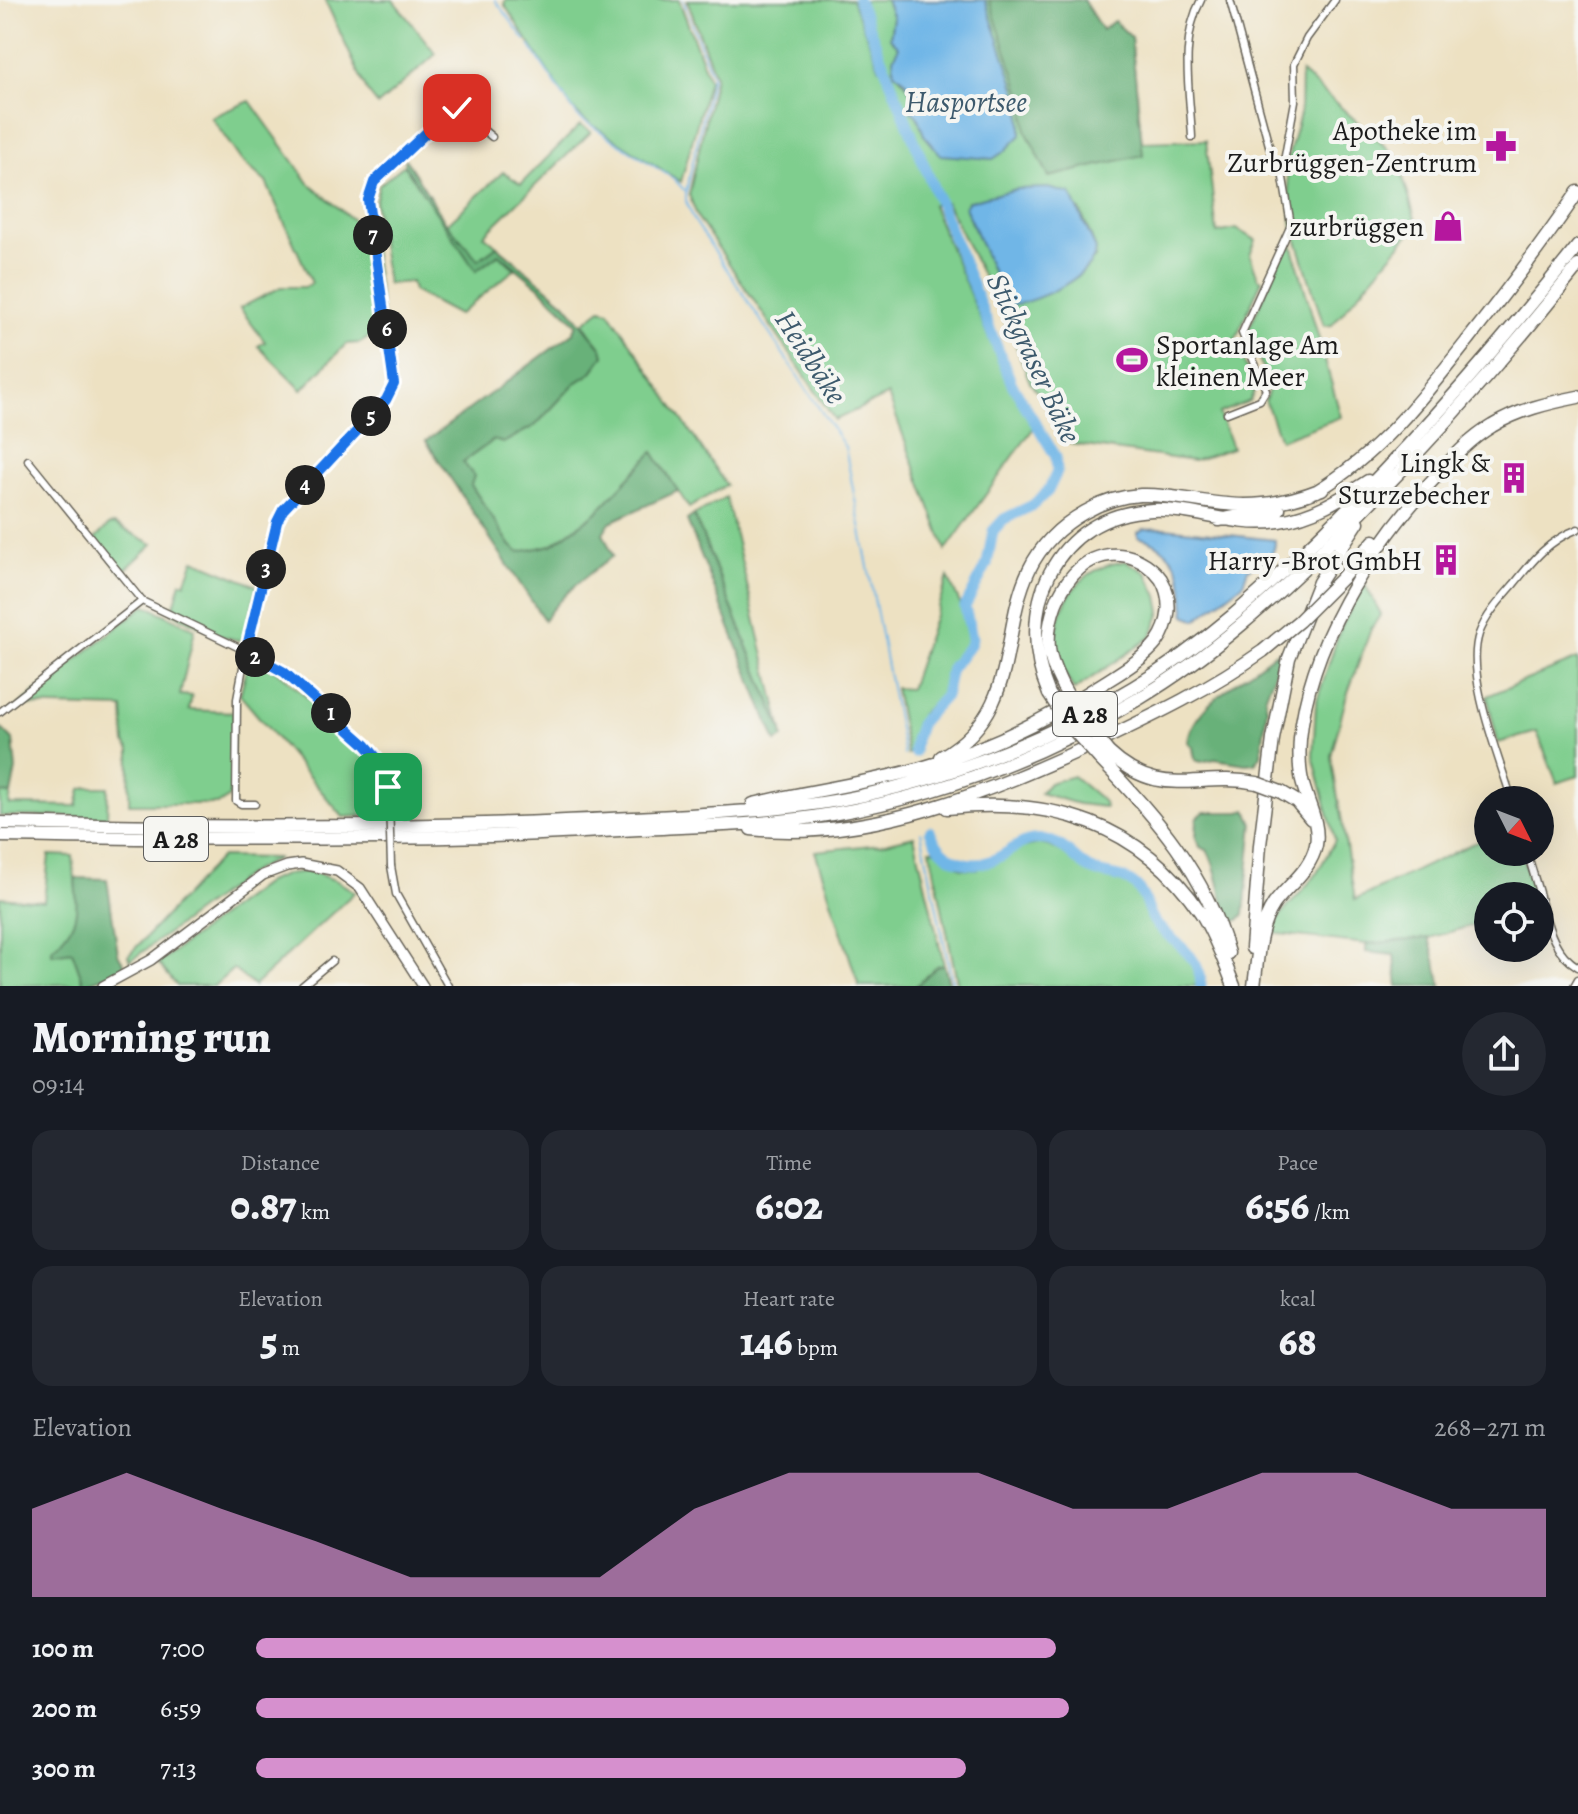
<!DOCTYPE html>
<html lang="en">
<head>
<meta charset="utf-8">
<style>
	body { margin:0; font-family:Alegreya,serif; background:#242831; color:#f1f3f6; height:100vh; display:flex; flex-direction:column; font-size:30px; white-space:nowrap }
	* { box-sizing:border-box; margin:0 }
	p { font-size:26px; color:#9ea1a6 }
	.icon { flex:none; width:44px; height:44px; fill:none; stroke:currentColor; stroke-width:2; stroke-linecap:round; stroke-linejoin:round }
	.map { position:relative; height:986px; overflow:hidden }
	.details { display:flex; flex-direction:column; background:#171b24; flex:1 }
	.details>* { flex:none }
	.needle { width:52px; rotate:132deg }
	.controls { position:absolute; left:1474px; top:786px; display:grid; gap:16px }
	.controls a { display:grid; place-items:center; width:80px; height:80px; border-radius:50%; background:#171b24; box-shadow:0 8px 32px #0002; font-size:40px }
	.pin { position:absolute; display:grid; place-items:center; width:68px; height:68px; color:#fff; margin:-34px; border-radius:16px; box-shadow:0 4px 12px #0006 }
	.km { position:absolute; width:40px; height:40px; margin:-20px; border-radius:50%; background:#222; color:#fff; font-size:22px; line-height:40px; text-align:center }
	.round { display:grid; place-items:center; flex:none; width:84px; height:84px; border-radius:42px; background:#242831 }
	.headline { display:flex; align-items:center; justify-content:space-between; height:136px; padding:0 32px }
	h1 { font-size:44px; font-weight:800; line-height:60px }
	.figures { display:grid; grid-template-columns:repeat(3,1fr); gap:12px; height:136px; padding:8px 32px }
	.figures div { display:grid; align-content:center; border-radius:20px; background:#242831; text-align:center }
	.figures b { font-size:40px; font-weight:800 }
	.figures small { font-size:22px; font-weight:400 }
	.figures p { font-size:22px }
	.chart { height:224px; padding:16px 32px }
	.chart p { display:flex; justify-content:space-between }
	.chart svg { width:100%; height:144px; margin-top:8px; fill:#d690ce; opacity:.7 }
	ul { padding:0 32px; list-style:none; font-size:26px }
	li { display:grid; grid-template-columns:128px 96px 1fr; align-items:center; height:60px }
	li i { height:20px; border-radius:10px; background:#d690ce }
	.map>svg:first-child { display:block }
</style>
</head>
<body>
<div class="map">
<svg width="1578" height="986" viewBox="0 0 1578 986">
	<rect width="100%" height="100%" fill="#f6f6f2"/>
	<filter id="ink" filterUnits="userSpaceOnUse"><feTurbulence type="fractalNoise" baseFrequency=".0125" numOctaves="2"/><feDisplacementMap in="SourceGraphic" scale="16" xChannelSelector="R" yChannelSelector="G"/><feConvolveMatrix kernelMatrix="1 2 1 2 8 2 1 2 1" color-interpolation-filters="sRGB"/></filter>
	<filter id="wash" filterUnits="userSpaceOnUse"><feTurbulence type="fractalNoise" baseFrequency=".006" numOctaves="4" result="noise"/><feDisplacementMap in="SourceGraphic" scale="32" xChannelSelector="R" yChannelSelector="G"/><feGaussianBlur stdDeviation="1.8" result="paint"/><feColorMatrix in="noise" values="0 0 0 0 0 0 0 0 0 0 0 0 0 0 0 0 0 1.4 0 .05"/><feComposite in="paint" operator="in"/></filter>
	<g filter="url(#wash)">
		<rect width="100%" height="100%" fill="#ede1c2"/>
		<path fill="#7fce8e" stroke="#4e7555" stroke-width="2" fill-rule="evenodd" d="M325,0H393L436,54L378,105L367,91Z
			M506,0H679L709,80L681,182L582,118L571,107L504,4Z
			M687,0H852L880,69L859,0H886L893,18L890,38L899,47L894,72C915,87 916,112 924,135L975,157L993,159L1021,105L985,0H1083L1102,30L1114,21L1131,37L1142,142L1206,140L1217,233L1236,229L1256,240L1250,255L1258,278L1262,280L1235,340L1255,389L1250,401L1219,413L1232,448L1194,461L1071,444L1029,380L1013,338L946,202L932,205L1011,390L1035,426L946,550L888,395L835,420L698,218L689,195L715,76ZM968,201L1080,210L1096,249L1095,258L1084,268L1004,299L965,207Z
			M1301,72L1397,157L1417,225L1332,325L1324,326L1293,228L1286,165L1300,114Z
			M250,101L309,183L371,235L384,328L360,343L346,344L302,390L258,346L265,342L240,308L281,287H305L312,283L266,182L241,160L211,117Z
			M580,125L591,132L484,235L497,246L479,261L447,224L503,172L521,184Z
			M404,165L476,270L498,254L515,269L458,315L413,291L411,282L387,284L375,203L379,185Z
			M1290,237L1341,417L1280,440L1265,400L1270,387L1248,330Z
			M601,309L609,311L726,485L689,508L653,452L596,513L551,545L519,553L511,546L470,484L463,462L494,440L503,443L536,425L574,384L591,373L604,356L602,348L583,323Z
			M726,497L782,731L694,515Z
			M114,524L153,544L122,573L95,539L109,525Z
			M194,560L257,586L246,637L241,641L221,636L172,613L181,582L185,583Z
			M1126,561L1147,573L1158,596L1161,612L1151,637L1074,690C1066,676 1056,660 1055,644C1055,638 1057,631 1058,625C1065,588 1090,566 1126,561Z
			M948,577L963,610L969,639L946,673L942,694L922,713L917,722L912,753L907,754L895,688L910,689Z
			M1364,583L1381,614L1371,629L1346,698L1331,756L1355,900L1488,836V852H1521L1534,896H1488V921L1429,938L1366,944L1271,933L1279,917L1316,875L1335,840L1313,756L1316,703L1340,630Z
			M145,605L195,629L180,695L192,696L189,710L234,712L232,791L228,798L219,804H129L130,750L125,743L123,708L19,705Z
			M1578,659V776L1557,783L1537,732L1498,743L1487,696Z
			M255,661L279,672L372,756L380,771L385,815L343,817L240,695L248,663Z
			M1073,776L1104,802L1105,807L1078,804L1040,793L1049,783Z
			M87,787H108L107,817L0,816V793L11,794L9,805L77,806L81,789Z
			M914,836L944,965L937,966L916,986H859L815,851L881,844Z
			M1039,844C1063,848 1067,859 1086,870C1099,878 1116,875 1128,883C1144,893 1143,909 1153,924C1168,948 1199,951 1199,986H958L930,849L936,850L961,868L977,869L1014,849Z
			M49,855L73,856L78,915L65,937L52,950L53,953L72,951L84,984L0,986V897L44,901Z
			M221,857L278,858L251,872L130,961L128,956Z
			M310,871L337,881L355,892L254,986L233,969L214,986H177L158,963L267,882L287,874Z"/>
		<path fill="#67b179" stroke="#42664a" stroke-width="2" d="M989,0H1083L1102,30L1114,21L1131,37L1143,155L1049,177L1026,131L1024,103Z
			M405,158L447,224L478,260L497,246L565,303L602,348L604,355L591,373L574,384L536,425L503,443L494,440L463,462L474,476L471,485L511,546L519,552L552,545L596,513L653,452L678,491L610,522L603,533L613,556C587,575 562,594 544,620L426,441L573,333L577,324L539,287L499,254L476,271L404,165Z
			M694,515L782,731L783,738L776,742L687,520Z
			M1276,652L1281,656L1265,698L1267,708L1261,755L1255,763L1246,764L1215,759L1201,762L1195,760L1193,748L1188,742C1192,704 1249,676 1276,652Z
			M0,727L13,740L16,769L11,794L0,793Z
			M1247,810L1253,823L1244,914L1239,920L1233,922C1218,901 1220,871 1207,850L1200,847L1196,838L1197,818L1204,812H1240Z
			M75,878L107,879L118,954L127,969L84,984L72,951L52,954V949C79,922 78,915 75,878Z
			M1429,938L1442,986H1398L1394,955L1366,952V944Z
			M944,965L950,986H916L937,966Z"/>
		<path fill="#6fb6e7" stroke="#466982" stroke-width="2" d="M886,0H985L1021,105V135L1005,151L993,159L941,155L924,135L917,116L907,108L915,100L905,80L894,72L893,58L899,47L890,38L893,18Z
			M1048,188L1071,194L1096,249C1092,278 1038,301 1012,305L1004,299L965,207L969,201L1017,189Z
			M1165,528L1275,540C1276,558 1262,561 1248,569L1243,584L1196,620L1186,615C1183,604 1184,593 1182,582C1178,558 1160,542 1138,537V532L1144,529Z"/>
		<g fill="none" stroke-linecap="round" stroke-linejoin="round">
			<path stroke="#6fb6e7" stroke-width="2" d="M495,0L525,40
				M683,0L712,76L686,192V201L694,220L845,447L904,755
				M529,45L578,117L674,179L686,192
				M921,832L953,986"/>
			<path stroke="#6fb6e7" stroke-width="11" d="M858,0L1012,384L1056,457L1057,472L1048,491L1033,505L1004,519L993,531L987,564L965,607L972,638L970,645L951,668L945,696L921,722L915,740L914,752
				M930,831C942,860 970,873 999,857C1017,847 1027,835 1050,841C1067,846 1075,861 1090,869C1105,877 1122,873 1136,886C1148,898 1147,917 1160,928C1178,945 1201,957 1201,986"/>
		</g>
	</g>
	<g filter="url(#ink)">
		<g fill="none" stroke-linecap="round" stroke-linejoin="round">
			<defs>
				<path id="street" d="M1230,0L1274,164L1282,171
					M1192,137C1190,93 1179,40 1201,0
					M1227,413L1260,400L1266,390L1242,333L1291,225L1282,172L1295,101L1294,64L1307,38L1335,0
					M28,460L142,601L246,651L284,672L300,685L377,758L388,787L389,801
					M0,712L142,601
					M1512,800C1499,757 1465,676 1479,634C1486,615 1501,599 1514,584C1533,560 1549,540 1578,529
					M255,804H241L236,801L237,699L246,651L277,522L291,500L386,400L394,384V374L368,200L374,182L445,115L457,108L492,137
					M1527,852L1540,896
					M391,866L396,894L448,986
					M1540,897C1548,925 1552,951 1578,967
					M302,986L332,961
					M1574,986L1578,979"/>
				<path id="secondary" d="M103,986L151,960L263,875L287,866L301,864L337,871L360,888L423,986"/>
				<path id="highway" d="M1317,491C1379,454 1424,396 1468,340C1506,292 1543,243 1578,192
					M1219,520L1279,509
					M1342,578L1374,541
					M1049,694C1013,610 1054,515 1152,510C1195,508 1235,528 1279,521C1313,516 1340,499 1368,481
					M1108,752C1161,802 1197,771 1257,783
					M941,757C1049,696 971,576 1085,512C1145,478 1184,505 1245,505C1272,505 1297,499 1322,489
					M1099,758C1155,815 1206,874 1228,953
					M1281,792L1296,801L1311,819
					M753,804C808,791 864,784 918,769C987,750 1050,718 1110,679C1126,669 1145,657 1157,642C1170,624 1173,599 1161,579C1153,568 1140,559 1127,556C1077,545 1045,604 1049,648C1050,662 1057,674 1063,687
					M947,808C1051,797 1140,823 1201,913C1215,935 1224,961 1234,986
					M0,823C162,827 323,828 485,824C548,822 610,819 673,816C736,812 799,809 860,796C957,775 1050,738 1134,687C1204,645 1264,590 1322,534C1414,444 1498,347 1578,246
					M751,829C871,842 991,791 1098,742C1155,715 1211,688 1263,651
					M0,836C164,839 328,840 492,836C555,834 618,830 680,827C731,825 782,823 832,814C941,795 1045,755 1140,698C1212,655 1274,598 1334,539C1421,453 1502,362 1578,266
					M1252,948L1260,845L1273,739L1289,658L1319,582L1358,522
					M1254,986C1258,958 1258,928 1274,904C1288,885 1311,870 1316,845C1320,823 1307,802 1302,781C1299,767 1299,753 1300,739C1309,645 1369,551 1430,483C1449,462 1468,440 1492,426C1518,410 1548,403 1578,397"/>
			</defs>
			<use href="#street" stroke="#656156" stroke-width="9"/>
			<use href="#secondary" stroke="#656156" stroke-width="12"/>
			<use href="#highway" stroke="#656156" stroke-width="15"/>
			<use href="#street" stroke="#fff" stroke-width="6"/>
			<use href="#secondary" stroke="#fff" stroke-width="9"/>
			<use href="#highway" stroke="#fff" stroke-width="12"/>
			<defs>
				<path id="street-bridge" d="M389,801L391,866"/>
				<path id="highway-bridge" d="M1263,651L1299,621L1342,578
					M1063,687L1079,715L1108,752
					M1049,694L1069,725L1099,758
					M1257,783L1281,792"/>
			</defs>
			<use href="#street-bridge" stroke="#656156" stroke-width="9" stroke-linecap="butt"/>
			<use href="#highway-bridge" stroke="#656156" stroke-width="15" stroke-linecap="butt"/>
			<use href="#street-bridge" stroke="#fff" stroke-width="6"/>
			<use href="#highway-bridge" stroke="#fff" stroke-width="12"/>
		</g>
	</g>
	<g fill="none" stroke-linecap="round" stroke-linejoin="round" filter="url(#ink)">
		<defs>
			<path id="route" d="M388,787L377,758L366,745L284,672L246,651L277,522L283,510L386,400L394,384L368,200L374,182L445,115L457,108"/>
		</defs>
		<use href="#route" stroke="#fff" stroke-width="16"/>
		<use href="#route" stroke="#1a73e8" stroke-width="10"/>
	</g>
	<defs>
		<symbol id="pharmacy-bare" viewBox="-9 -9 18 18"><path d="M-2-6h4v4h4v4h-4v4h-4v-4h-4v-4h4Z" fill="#b5179e" stroke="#f6f6f2" stroke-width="2.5" paint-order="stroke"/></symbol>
		<symbol id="shop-bare" viewBox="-9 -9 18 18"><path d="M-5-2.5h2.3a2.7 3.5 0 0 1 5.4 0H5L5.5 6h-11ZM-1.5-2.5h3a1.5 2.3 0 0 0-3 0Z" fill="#b5179e" stroke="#f6f6f2" stroke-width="2.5" paint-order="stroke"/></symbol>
		<symbol id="stadium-bare" viewBox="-9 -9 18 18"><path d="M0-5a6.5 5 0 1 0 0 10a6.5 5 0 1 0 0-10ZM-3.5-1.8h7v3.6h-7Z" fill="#b5179e" stroke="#f6f6f2" stroke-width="2.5" paint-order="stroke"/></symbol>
		<symbol id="building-bare" viewBox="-9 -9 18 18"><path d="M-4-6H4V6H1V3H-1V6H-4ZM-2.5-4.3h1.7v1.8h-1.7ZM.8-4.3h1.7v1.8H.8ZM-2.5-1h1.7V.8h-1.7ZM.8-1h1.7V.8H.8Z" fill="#b5179e" stroke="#f6f6f2" stroke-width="2.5" paint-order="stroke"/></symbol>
	</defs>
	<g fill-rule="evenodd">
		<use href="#pharmacy-bare" x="1479" y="124" width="44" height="44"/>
		<use href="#shop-bare" x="1426" y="204" width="44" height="44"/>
		<use href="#stadium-bare" x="1110" y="338" width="44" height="44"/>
		<use href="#building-bare" x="1492" y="456" width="44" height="44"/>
		<use href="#building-bare" x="1424" y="538" width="44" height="44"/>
	</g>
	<g text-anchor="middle" stroke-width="8" stroke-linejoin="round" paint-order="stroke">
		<g fill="#f6f6f2" stroke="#5d5d5c" stroke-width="2">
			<rect x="1053" y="692" width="64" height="44" rx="6"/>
			<rect x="144" y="817" width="64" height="44" rx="6"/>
		</g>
		<g font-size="26" font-weight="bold" fill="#1c1c1c">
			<text x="1085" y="723">A 28</text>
			<text x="176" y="848">A 28</text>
		</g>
		<g font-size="28" fill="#1c1c1c" stroke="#f6f6f2" text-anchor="end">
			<text x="1477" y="140">Apotheke im<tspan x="1477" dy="32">Zurbrüggen-Zentrum</tspan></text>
			<text x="1424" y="236">zurbrüggen</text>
			<text x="1156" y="354" text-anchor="start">Sportanlage Am<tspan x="1156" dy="32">kleinen Meer</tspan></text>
			<text x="1490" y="472">Lingk &amp;<tspan x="1490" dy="32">Sturzebecher</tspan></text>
			<text x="1422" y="570">Harry -Brot GmbH</text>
		</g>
		<g font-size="30" font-style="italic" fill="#3d5a6d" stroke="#f6f6f2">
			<text x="966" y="112">Hasportsee</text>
			<text transform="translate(811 357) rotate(57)" y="10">Heidbäke</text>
			<text transform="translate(1034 358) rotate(65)" y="10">Stickgraser Bäke</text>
		</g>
	</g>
</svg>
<div class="controls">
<a><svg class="needle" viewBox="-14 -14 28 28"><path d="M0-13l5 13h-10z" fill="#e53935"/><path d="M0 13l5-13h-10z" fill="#9ea1a6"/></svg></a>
<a><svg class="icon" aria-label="locate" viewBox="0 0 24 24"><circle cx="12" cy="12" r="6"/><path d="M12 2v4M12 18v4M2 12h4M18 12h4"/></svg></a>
</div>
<div class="pin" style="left:388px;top:787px;background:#1e9e55"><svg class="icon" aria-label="arrive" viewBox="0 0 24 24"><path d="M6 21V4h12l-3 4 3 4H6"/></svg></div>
<div class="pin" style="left:457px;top:108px;background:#d93025"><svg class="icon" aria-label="check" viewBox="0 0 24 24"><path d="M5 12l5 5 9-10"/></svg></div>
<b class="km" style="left:331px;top:713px">1</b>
<b class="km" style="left:255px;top:657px">2</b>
<b class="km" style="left:266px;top:569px">3</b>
<b class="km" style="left:305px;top:485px">4</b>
<b class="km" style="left:371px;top:416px">5</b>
<b class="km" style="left:387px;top:329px">6</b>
<b class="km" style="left:373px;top:235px">7</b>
</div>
<section class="details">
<div class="headline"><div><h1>Morning run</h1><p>09:14</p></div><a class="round"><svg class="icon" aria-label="share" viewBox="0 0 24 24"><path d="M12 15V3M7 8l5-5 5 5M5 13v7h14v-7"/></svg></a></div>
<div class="figures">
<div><p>Distance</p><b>0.87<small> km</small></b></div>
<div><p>Time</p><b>6:02</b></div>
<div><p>Pace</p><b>6:56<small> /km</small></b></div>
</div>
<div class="figures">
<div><p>Elevation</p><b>5<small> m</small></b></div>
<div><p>Heart rate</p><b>146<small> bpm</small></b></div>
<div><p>kcal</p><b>68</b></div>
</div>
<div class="chart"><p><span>Elevation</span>268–271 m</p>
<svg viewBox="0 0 160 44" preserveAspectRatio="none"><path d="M0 44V17L10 6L20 17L30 27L40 38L50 38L60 38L70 17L80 6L90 6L100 6L110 17L120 17L130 6L140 6L150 17L160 17V44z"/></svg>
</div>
<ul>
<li><b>100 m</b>7:00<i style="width:62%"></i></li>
<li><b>200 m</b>6:59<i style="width:63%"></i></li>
<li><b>300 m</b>7:13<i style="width:55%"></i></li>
</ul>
</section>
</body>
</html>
